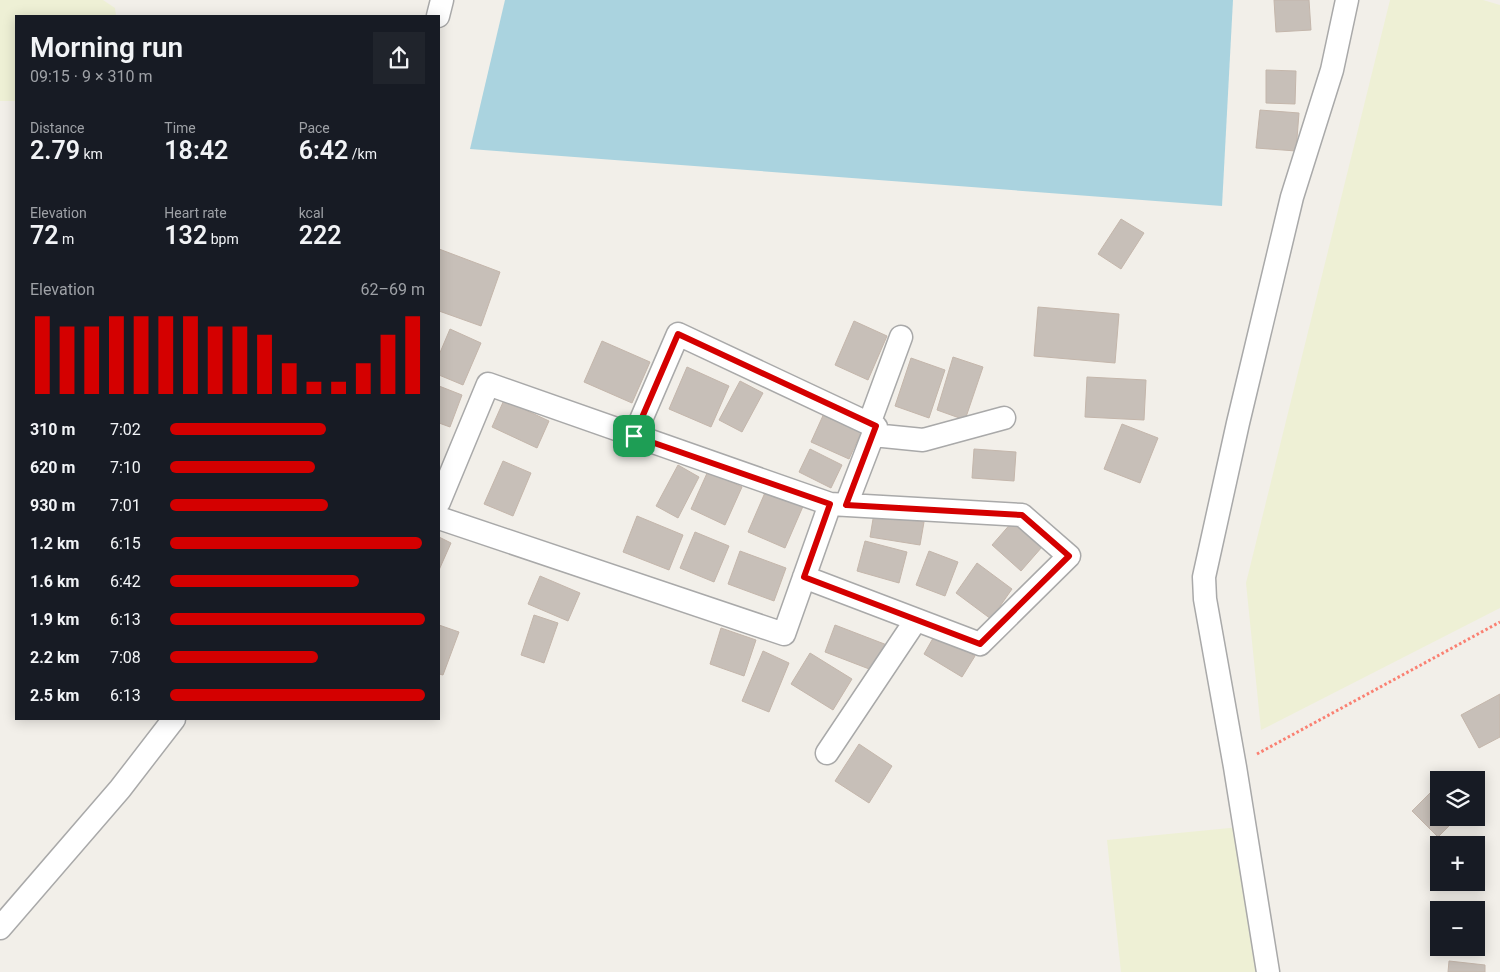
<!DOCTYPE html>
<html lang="en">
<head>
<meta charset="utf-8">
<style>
	body { margin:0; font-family:Roboto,sans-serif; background:#20242c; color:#f1f3f6; height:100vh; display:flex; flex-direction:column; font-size:19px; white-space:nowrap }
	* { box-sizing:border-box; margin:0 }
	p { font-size:16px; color:#9ea1a6 }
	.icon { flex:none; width:28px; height:28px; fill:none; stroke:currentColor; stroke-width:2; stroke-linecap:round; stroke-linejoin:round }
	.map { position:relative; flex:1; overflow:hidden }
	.details { position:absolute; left:15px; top:15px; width:425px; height:705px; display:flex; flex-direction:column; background:#171b24; border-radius:0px; box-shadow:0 2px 12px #0003 }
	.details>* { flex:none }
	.fabs { position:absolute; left:1430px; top:771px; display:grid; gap:10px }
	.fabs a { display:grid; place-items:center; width:55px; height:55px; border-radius:0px; background:#171b24; box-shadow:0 2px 12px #0003; font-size:25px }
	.pin { position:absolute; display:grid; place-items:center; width:42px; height:42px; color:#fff; margin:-21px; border-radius:10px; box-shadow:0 2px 8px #0006 }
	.round { display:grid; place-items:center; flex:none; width:52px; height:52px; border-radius:0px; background:#20242c }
	.summary { display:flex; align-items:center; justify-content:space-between; height:85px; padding:0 15px }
	h1 { font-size:28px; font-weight:600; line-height:38px }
	.figures { display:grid; grid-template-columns:repeat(3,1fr); gap:8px; height:85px; padding:5px 15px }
	.figures div { display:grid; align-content:center }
	.figures b { font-size:25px; font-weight:600 }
	.figures small { font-size:14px; font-weight:400 }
	.figures p { font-size:14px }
	.chart { height:140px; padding:10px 15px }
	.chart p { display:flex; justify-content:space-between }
	.chart svg { width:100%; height:90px; margin-top:5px; stroke:#d40000; stroke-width:6 }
	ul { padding:0 15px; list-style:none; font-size:16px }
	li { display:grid; grid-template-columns:80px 60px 1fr; align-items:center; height:38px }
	li i { height:12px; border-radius:6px; background:#d40000 }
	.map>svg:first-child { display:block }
</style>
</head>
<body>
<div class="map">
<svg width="1500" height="972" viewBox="0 0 1500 972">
	<rect width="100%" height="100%" fill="#f2efe9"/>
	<path fill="#eef0d5" d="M0,0H103L115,8L116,16H16V101H0Z
		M1390,0H1483L1500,5V608L1261,730L1246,583Z
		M1240,827L1256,972H1121L1107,840Z"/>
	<path fill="#aad3df" d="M505,0H1233L1222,206L470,149Z"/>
	<path fill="#c7bfb8" stroke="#c4b6ab" d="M1274,0H1309L1311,30L1276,32Z
		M1266,70L1296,71L1295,104L1266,103Z
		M1260,110L1299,113L1296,151L1256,148Z
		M1121,219L1144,233L1121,269L1098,254Z
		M439,249L500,272L481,326L439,311Z
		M1038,307L1119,314L1115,363L1034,356Z
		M854,321L887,336L868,380L835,365Z
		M450,329L481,343L463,385L439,375V355Z
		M602,341L650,362L632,403L584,382Z
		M953,357L983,367L965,420L937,410Z
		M911,358L945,370L929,418L895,406Z
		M687,367L729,386L711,427L669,409Z
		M1087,377L1146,380L1144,420L1085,417Z
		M740,381L763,393L742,432L719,420Z
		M439,386L462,395L450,427L439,423Z
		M504,400L549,421L537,448L492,427Z
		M826,409L864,426L849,459L811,442Z
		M1122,424L1158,438L1140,483L1104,469Z
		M810,449L842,465L831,488L799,472Z
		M974,449L1016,452L1014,481L972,478Z
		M503,461L531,473L513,516L484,504Z
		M678,465L699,477L678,518L656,506Z
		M708,471L742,487L725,525L691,509Z
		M767,488L804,504L785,548L748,532Z
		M874,513L924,522L920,545L870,537Z
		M637,516L683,535L669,570L623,552Z
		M1013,521L1042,547L1021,571L992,545Z
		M695,532L729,546L714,582L680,568Z
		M439,537L451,543L439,570Z
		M865,541L907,552L899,583L857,571Z
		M740,551L786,568L774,601L728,584Z
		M929,551L958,562L945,596L916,585Z
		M977,563L1012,589L991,619L956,593Z
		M540,576L580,593L568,621L528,604Z
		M534,615L558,623L544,663L521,655Z
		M439,625L459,632L443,675L439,674Z
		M835,625L887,645L877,672L825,652Z
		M721,628L756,640L744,676L710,664Z
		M936,633L975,656L962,677L924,654Z
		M763,651L789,663L769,712L742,701Z
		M810,653L852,679L833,710L791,684Z
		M1500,694V737L1479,748L1461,715Z
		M859,744L892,766L869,803L835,781Z
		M1436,787L1439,789V818H1457L1438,837L1412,811Z
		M1449,961L1485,965V972H1448Z"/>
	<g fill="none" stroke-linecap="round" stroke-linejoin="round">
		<defs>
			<path id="minor" d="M438,16L442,0
				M869,424L901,337
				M873,435L923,440L1004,418
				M634,436L678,334L876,427L846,505
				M439,502L488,384L830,504L1022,515L1069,556L980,644L804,577
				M439,518L784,634L830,504
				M827,753L916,620
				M0,928L120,789L174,719
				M1268,972L1235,767L1205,599L1204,577L1238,423L1292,197L1332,70L1347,0"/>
		</defs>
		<use href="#minor" stroke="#a9a9a9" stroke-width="25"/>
		<path stroke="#fa8072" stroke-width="3" stroke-dasharray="2.5 2.5" stroke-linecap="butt" d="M1257,754L1500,622"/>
		<use href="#minor" stroke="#fff" stroke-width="22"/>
	</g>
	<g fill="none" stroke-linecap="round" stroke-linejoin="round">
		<defs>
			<path id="route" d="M678,334L876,426L846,505L1022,515L1069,556L980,644L804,577L830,504L634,436Z"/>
		</defs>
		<use href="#route" stroke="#fff" stroke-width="10"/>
		<use href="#route" stroke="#d40000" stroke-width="6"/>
	</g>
</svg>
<div class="fabs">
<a><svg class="icon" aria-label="layers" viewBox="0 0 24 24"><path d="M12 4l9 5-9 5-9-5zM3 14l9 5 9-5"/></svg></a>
<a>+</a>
<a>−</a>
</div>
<div class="pin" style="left:634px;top:436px;background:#1e9e55"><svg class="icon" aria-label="arrive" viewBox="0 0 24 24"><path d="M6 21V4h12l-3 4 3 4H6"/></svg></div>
<section class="details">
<div class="summary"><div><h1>Morning run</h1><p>09:15 · 9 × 310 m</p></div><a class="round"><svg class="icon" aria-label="share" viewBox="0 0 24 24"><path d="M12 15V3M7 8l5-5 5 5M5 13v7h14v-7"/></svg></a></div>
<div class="figures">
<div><p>Distance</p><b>2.79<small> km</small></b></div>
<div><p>Time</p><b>18:42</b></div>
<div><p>Pace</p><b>6:42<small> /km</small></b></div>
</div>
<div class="figures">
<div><p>Elevation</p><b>72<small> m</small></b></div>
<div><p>Heart rate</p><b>132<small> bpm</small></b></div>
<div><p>kcal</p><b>222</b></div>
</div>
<div class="chart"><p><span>Elevation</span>62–69 m</p>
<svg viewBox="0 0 160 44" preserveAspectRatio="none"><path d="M5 44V6M15 44V11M25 44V11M35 44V6M45 44V6M55 44V6M65 44V6M75 44V11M85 44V11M95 44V15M105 44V29M115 44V38M125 44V38M135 44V29M145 44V15M155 44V6"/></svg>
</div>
<ul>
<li><b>310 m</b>7:02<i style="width:61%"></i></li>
<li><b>620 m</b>7:10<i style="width:57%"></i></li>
<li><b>930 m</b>7:01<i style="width:62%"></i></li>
<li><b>1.2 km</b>6:15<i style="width:99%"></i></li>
<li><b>1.6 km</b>6:42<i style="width:74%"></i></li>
<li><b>1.9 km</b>6:13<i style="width:100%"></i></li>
<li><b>2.2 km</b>7:08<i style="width:58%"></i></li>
<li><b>2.5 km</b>6:13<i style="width:100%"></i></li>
</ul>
</section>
</div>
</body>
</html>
